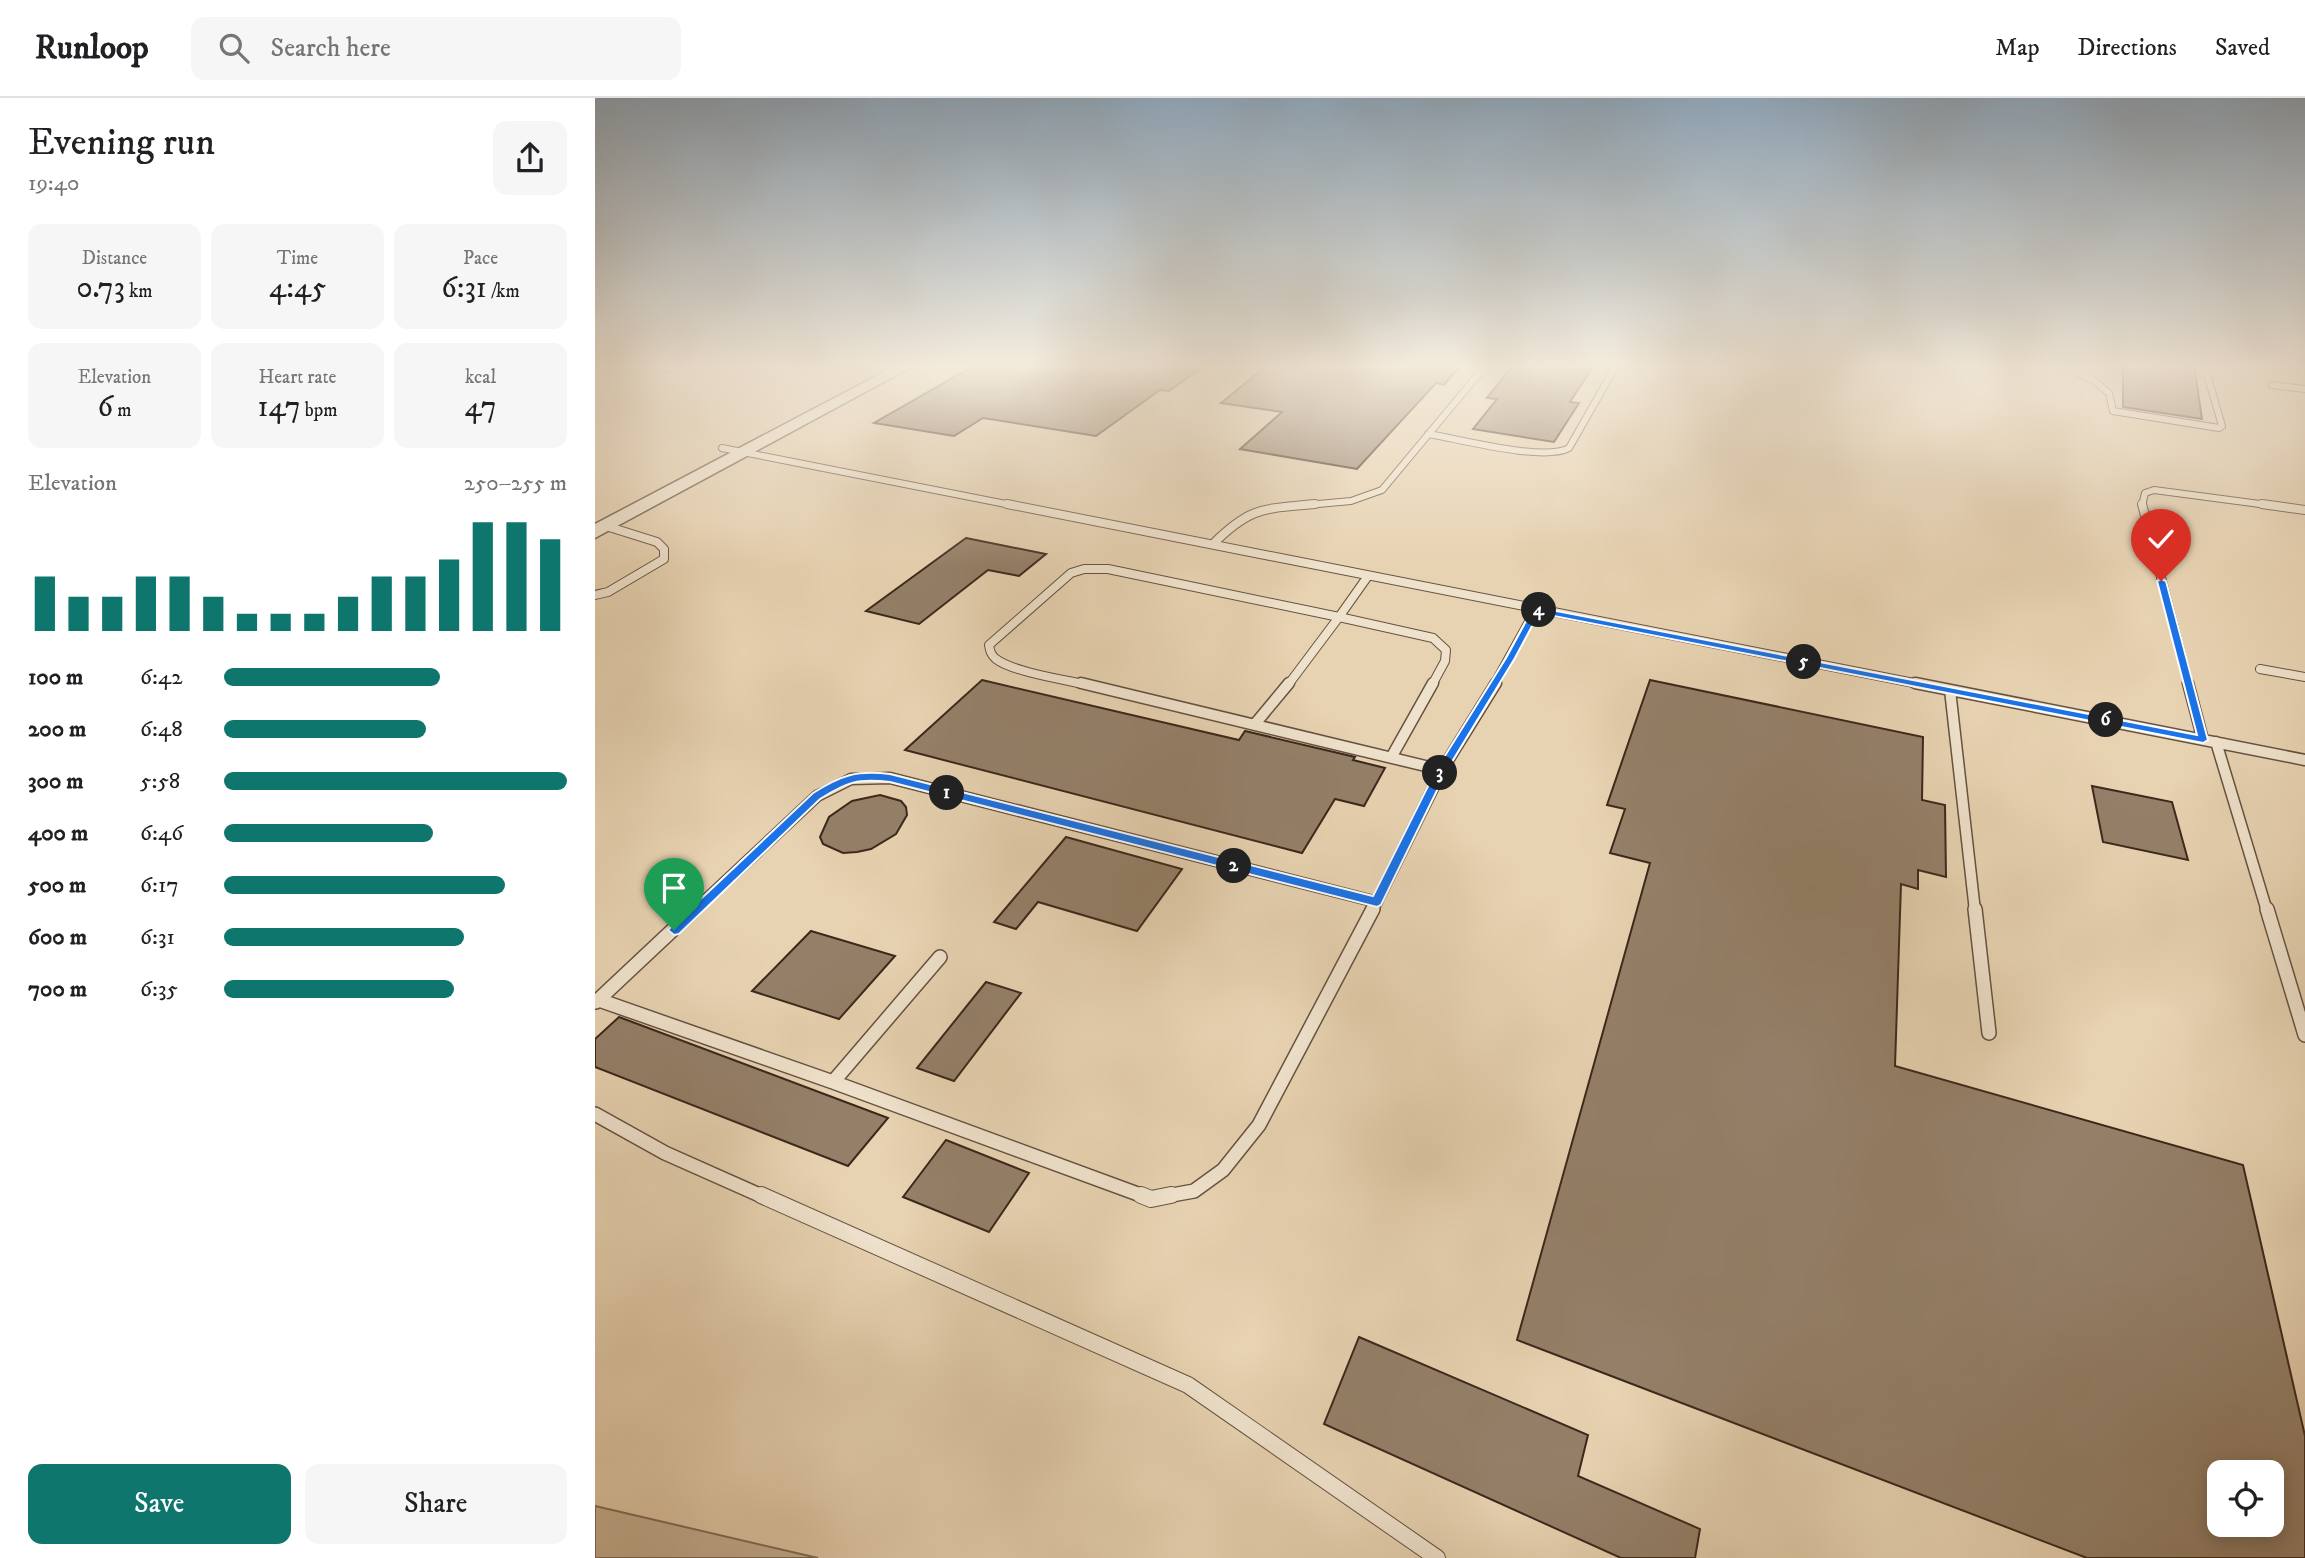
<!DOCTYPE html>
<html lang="en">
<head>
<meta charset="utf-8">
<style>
	body { margin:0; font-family:"IM FELL DW Pica",serif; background:#f6f6f6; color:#202124; height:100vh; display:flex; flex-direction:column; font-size:26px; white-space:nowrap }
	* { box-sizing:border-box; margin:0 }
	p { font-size:23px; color:#757577 }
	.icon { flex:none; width:38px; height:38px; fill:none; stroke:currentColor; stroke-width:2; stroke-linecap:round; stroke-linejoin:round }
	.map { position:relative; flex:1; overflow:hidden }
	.side { display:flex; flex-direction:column; background:#fff; width:595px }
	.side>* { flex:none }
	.tools { position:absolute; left:1612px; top:1362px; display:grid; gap:14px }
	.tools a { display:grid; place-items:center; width:77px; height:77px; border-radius:14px; background:#fff; box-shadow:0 4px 18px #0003; font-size:35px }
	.pin { position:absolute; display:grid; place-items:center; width:60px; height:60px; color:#fff; margin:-72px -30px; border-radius:50% 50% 50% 0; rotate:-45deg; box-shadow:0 0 7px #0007 }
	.pin .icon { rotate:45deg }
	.km { position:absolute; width:35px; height:35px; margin:-18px; border-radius:50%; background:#222; color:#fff; font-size:19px; line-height:35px; text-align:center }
	.round { display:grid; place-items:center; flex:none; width:74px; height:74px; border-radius:14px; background:#f6f6f6 }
	.headline { display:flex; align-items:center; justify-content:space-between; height:119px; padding:0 28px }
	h1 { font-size:38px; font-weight:600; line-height:52px }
	.metrics { display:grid; grid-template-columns:repeat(3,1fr); gap:10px; height:119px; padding:7px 28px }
	.metrics div { display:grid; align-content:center; border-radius:14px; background:#f6f6f6; text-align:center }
	.metrics b { font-size:30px; font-weight:600 }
	.metrics small { font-size:19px; font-weight:400 }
	.metrics p { font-size:19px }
	.chart { height:196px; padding:14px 28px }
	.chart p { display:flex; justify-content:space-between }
	.chart svg { width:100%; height:126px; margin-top:7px; stroke:#0f766e; stroke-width:6 }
	.button { display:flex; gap:14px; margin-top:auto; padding:14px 28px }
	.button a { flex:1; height:80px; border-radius:14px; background:#0f766e; color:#fff; font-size:28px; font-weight:600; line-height:80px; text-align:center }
	.button a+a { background:#f6f6f6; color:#202124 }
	ul { padding:0 28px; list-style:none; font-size:23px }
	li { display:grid; grid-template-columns:112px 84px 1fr; align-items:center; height:52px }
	li i { height:18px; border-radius:9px; background:#0f766e }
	header { display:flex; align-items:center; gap:42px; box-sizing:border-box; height:98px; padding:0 35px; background:#fff; border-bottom:2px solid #e0e0e0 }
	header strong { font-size:33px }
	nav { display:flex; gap:38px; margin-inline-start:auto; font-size:24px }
	.search { width:490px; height:63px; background:#f6f6f6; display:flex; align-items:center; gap:18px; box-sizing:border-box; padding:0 24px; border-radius:14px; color:#757577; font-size:26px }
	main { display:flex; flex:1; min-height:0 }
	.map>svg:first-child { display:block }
</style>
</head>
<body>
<header>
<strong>Runloop</strong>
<div class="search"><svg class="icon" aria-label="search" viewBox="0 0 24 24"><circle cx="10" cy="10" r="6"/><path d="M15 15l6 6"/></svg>Search here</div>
<nav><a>Map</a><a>Directions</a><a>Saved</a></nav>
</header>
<main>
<section class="side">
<div class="headline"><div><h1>Evening run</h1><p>19:40</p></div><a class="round"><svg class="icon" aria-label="share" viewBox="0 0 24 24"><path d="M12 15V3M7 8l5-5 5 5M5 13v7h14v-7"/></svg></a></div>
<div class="metrics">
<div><p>Distance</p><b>0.73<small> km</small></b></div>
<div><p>Time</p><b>4:45</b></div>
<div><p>Pace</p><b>6:31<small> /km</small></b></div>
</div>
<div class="metrics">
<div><p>Elevation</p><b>6<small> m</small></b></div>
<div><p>Heart rate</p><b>147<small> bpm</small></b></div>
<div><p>kcal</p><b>47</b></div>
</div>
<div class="chart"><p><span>Elevation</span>250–255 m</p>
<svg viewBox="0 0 160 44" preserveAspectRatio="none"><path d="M5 44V25M15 44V32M25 44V32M35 44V25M45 44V25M55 44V32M65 44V38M75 44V38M85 44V38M95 44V32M105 44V25M115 44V25M125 44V19M135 44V6M145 44V6M155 44V12"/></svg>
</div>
<ul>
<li><b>100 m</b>6:42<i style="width:63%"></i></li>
<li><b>200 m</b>6:48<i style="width:59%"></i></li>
<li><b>300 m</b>5:58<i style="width:100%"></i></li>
<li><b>400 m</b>6:46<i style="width:61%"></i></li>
<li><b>500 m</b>6:17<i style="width:82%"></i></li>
<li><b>600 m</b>6:31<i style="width:70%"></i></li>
<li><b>700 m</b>6:35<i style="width:67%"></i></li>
</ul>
<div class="button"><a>Save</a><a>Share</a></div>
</section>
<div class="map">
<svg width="1710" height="1460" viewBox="0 0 1710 1460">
	<rect width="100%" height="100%" fill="#e7d2b1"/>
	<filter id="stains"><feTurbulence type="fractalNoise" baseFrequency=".00286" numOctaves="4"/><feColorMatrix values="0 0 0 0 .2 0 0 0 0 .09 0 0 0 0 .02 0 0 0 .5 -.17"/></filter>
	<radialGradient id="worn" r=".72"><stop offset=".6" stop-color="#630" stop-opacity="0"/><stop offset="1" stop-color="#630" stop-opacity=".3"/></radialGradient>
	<path fill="#cab598" stroke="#826e5a" stroke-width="2" d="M0,1408L223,1460H0Z"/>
	<path fill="#948069" stroke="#3b271c" stroke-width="2" fill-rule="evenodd" d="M382,266H612L574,293L565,292L501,338L388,320L359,338L279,325Z
		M674,266H867L849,287L841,285L762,371L645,351L687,314L626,305Z
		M919,266H984L982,268L997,270L975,304L984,305L959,344L878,331L902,301L892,300Z
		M1528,266H1599L1607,321L1528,309Z
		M371,440L451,456L424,478L393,472L324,526L271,513Z
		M387,582L644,642L650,633L760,659L758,662L790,670L769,708L740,701L707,755L310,652Z
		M1055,582L1328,639L1327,702L1350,707L1351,779L1323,772V791L1306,786L1300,968L1648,1067L1710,1338V1460H1492L922,1242L1055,765L1015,755L1030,711L1012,707ZM1624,1374H1676V1426H1624Z
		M1497,688L1577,704L1593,762L1508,744Z
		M285,697L306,703L311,709L312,717L301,736L276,751L262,754L248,755L228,746L225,739L234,719L257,703Z
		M471,739L587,771L542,833L443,804L421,831L399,824Z
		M216,833L300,858L244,921L157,893Z
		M391,884L426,895L359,983L322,970Z
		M24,919L293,1020L253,1068L0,969V941Z
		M351,1042L434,1075L394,1134L308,1099Z
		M764,1239L993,1337L983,1378L1105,1431L1100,1460H1026L729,1326Z"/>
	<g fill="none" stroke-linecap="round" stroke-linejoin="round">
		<defs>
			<path id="service-far4" d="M49,266L81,271
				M1466,266L1498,282L1514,295L1518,313L1624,330L1627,328L1609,266
				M1677,287L1710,291
				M833,336C864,341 949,364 974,350L1022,266
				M127,350L421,408
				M701,408L756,403L787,392L892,266
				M1547,408L1550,395L1559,392L1680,408"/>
			<path id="service-far3" d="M412,406L1329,587
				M1547,406L1594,587
				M1667,406L1710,412
				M618,446C656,408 669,411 720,406
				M0,497L13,494L69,461V451L62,444L11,428
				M1665,571L1710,579
				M493,587C471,582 418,574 401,561C396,557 395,553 394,547L476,475L489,471H513L744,519L773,478
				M693,587L744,519L838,540L851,552L850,563L837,587
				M899,587L941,511"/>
			<path id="service-far2" d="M486,585L847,672
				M1320,585L1710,662
				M1593,585L1608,642
				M1355,592L1380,813
				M660,626L694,585
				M1621,644L1672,813
				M797,658L838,585
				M99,813L222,698L256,681L295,680L782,804
				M777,813L847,672L901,585"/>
			<path id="service-far1" d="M1380,811L1394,935
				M1672,811L1710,937
				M4,902L238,984L551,1099
				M1,904L100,811
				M238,984L345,859
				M0,1016L70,1055L169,1099
				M566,1099L599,1093L628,1072L664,1027L778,811"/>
			<path id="service" d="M166,1097L593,1287L842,1460
				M546,1097L556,1101L576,1097"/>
			<path id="tertiary" d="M304,266H322L0,440V426Z"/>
		</defs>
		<use href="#service-far4" stroke="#665241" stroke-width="8"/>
		<use href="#service-far3" stroke="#665241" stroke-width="10"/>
		<use href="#service-far2" stroke="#665241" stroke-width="13"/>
		<use href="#service-far1" stroke="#665241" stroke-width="16"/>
		<use href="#service" stroke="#665241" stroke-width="18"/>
		<use href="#tertiary" stroke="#665241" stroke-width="3"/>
		<use href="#service-far4" stroke="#efe2cc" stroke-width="6"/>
		<use href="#service-far3" stroke="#efe2cc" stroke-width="8"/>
		<use href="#service-far2" stroke="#efe2cc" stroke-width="10"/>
		<use href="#service-far1" stroke="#efe2cc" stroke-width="13"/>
		<use href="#service" stroke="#efe2cc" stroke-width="16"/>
		<use href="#tertiary" fill="#efe2cc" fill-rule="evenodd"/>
	</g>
	<linearGradient id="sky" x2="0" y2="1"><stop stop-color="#90a9be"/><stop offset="0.57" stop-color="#f4ebdc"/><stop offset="1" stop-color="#f4ebdc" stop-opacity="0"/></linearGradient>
	<rect width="1710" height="470" fill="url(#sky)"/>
	<path fill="#1a73e8" stroke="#fff" stroke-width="2" d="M1566,481L1571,483L1613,642L1608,645L944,515L920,560L852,672L786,807L782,809L295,684C263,680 252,684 225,701L84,836L79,837L73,832L218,695C246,677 262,672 295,676L778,798L841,672L911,560L937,512L941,509L1602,637L1562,483Z"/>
	<rect width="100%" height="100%" filter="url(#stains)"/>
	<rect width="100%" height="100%" fill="url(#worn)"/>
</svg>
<div class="tools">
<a><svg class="icon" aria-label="locate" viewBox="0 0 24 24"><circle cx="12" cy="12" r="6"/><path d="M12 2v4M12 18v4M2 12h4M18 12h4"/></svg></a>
</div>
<div class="pin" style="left:79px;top:832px;background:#1e9e55"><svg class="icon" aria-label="arrive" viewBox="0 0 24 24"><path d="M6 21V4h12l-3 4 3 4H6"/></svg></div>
<div class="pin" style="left:1566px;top:483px;background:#d93025"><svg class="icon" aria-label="check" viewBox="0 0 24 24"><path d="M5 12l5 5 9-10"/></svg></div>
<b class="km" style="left:352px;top:695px">1</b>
<b class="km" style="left:639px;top:768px">2</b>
<b class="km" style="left:845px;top:675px">3</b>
<b class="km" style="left:944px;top:512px">4</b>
<b class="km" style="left:1209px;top:564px">5</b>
<b class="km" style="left:1511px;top:622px">6</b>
</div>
</main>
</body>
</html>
